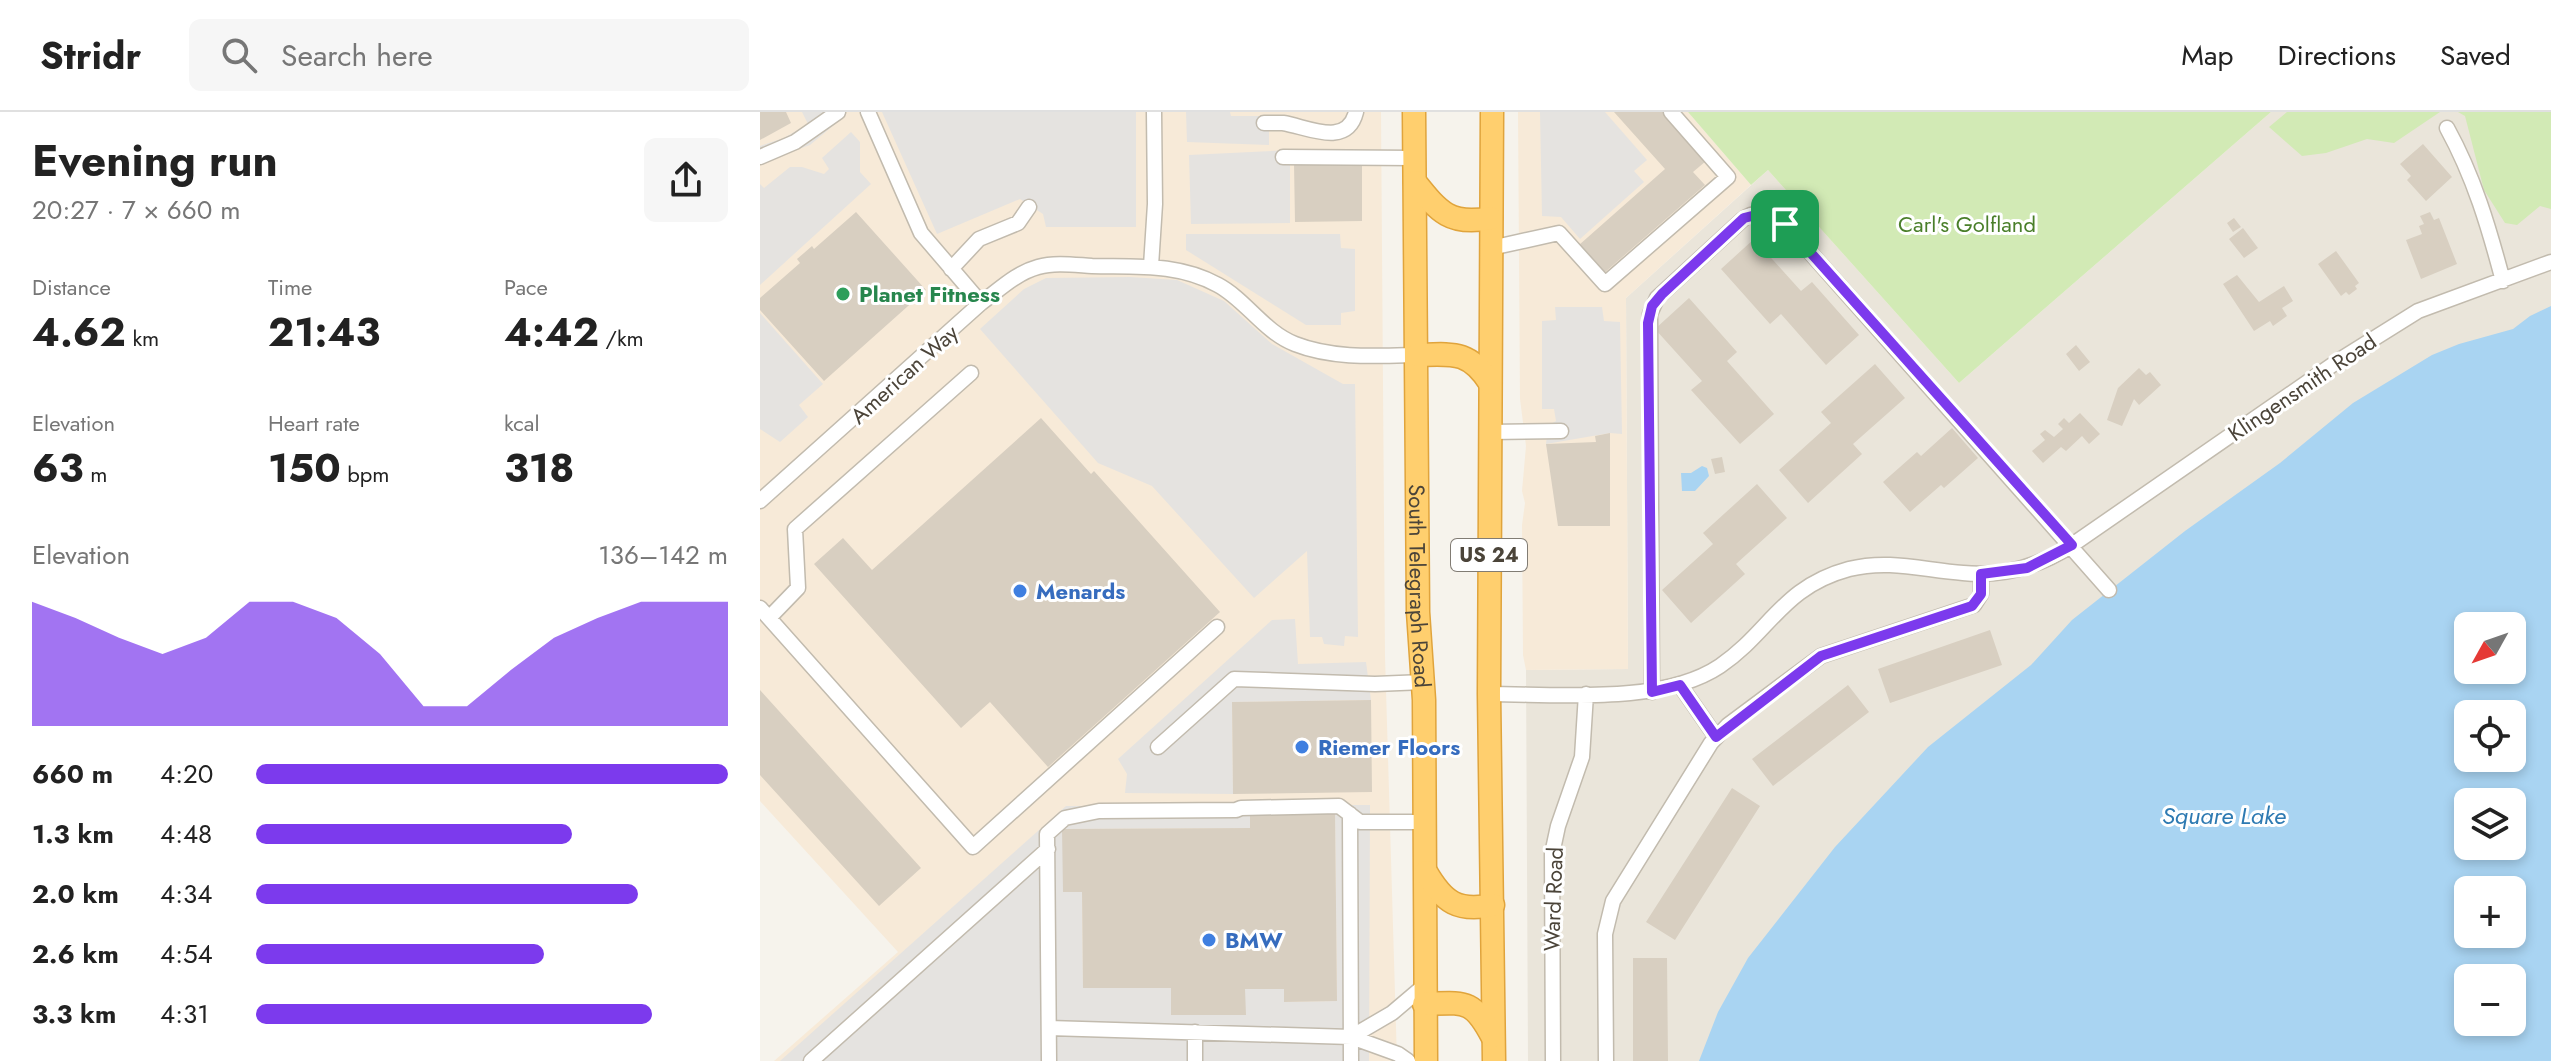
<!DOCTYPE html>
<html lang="en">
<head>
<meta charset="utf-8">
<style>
	body { margin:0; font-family:Jost,sans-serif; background:#f6f6f6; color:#222; height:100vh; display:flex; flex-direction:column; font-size:30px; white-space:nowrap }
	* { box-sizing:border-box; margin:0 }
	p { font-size:26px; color:#767676 }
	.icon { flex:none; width:44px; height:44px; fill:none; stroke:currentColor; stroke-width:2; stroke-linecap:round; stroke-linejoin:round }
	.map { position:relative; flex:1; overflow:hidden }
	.sheet { display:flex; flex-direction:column; background:#fff; width:760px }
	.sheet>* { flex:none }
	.needle { width:52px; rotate:230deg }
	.fabs { position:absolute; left:1694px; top:500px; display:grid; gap:16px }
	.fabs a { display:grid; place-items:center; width:72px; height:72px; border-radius:12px; background:#fff; box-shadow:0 4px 12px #0003; font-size:40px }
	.pin { position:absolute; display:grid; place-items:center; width:68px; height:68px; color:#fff; margin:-34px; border-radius:16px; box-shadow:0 4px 12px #0006 }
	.round { display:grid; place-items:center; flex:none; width:84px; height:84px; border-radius:12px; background:#f6f6f6 }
	.summary { display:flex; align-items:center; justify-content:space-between; height:136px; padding:0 32px }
	h1 { font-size:44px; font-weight:700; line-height:60px }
	.figures { display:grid; grid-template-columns:repeat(3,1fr); gap:12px; height:136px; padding:8px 32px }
	.figures div { display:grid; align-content:center }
	.figures b { font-size:40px; font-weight:700 }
	.figures small { font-size:22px; font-weight:400 }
	.figures p { font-size:22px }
	.chart { height:224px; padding:16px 32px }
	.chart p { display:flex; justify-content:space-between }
	.chart svg { width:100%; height:144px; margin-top:8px; fill:#7c3aed; opacity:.7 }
	ul { padding:0 32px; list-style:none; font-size:26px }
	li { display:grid; grid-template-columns:128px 96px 1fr; align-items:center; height:60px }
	li i { height:20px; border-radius:10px; background:#7c3aed }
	header { display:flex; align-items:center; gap:48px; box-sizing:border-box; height:112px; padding:0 40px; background:#fff; border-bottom:2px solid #e0e0e0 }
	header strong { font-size:38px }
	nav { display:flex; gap:44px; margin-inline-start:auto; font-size:28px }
	.search { width:560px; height:72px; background:#f6f6f6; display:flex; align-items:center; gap:20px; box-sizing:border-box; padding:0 28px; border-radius:12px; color:#767676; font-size:30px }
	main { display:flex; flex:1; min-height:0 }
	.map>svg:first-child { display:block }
</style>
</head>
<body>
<header>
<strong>Stridr</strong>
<div class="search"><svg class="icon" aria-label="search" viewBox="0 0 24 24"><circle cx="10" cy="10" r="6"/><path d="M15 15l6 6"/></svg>Search here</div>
<nav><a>Map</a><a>Directions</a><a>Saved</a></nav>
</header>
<main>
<section class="sheet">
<div class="summary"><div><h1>Evening run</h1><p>20:27 · 7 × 660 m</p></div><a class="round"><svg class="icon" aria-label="share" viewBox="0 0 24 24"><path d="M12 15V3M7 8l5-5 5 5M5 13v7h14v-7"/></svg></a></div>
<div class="figures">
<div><p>Distance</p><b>4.62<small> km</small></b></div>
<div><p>Time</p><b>21:43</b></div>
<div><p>Pace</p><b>4:42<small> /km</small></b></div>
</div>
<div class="figures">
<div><p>Elevation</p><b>63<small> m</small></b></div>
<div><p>Heart rate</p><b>150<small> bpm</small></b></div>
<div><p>kcal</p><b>318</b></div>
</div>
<div class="chart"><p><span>Elevation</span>136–142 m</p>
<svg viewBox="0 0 160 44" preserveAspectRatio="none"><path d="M0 44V6L10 11L20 17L30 22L40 17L50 6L60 6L70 11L80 22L90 38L100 38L110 27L120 17L130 11L140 6L150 6L160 6V44z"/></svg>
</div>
<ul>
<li><b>660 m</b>4:20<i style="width:100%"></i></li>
<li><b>1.3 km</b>4:48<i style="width:67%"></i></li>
<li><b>2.0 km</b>4:34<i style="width:81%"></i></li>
<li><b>2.6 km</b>4:54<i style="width:61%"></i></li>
<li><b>3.3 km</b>4:31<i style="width:84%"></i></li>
</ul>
</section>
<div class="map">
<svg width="1791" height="949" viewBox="0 0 1791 949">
	<rect width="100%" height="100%" fill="#f6f3ec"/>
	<path fill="#eae5da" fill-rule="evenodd" d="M1511,0H1791V928L1752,866L1556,670L1253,949H768L766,558L868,557L866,186L1008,58L1199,271ZM1708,514H1752V558H1708ZM1708,602H1752V646H1708ZM1708,690H1752V734H1708ZM1708,778H1752V822H1708Z"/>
	<path fill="#f7ead8" d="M0,0H621L625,544L637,949H14L138,840L0,689Z
		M758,0H928L991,73L866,186L868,557L766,558L763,543L762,413L765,391L762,379L766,334L760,287Z"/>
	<path fill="#d2eab5" d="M928,0H1511L1199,271L1008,58L991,73Z
		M1527,0H1680L1634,31L1607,27L1566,41L1542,44L1509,15Z
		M1698,0H1791V97L1780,94L1757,113L1745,111L1724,78L1705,4Z"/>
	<path fill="#e5e3e0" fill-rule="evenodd" d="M42,0H85L86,3L50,33L0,51V34L24,26L48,12Z
		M122,0H376V115H286L283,102L260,87L177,122Z
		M426,0H470L471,4H509V33L427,30Z
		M780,0H845L887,48L874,59L884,70L820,127L801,105L782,104Z
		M91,20L100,30V60L111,72L0,173V72L4,76L30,55H42L64,62L69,57L62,46Z
		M530,38V111L431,112L429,43Z
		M426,122H580L581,136L595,137V199L581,201V213H546L426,138Z
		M370,165L417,168L464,189L512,232L583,272H595L598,525L585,524L584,534L564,532L562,525H550L547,439L494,486L392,374L338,351L220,217L264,177L286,166Z
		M795,195H842L844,209L860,210L862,322L850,321L786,332L788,314L796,309L794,297H782V209L796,208Z
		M0,201L63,272L39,293L48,305L20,330L0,317Z
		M535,507L538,552L606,550L611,588L472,590L473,682L365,681L367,662L358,647L512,508Z
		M610,693L609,949H20L306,694ZM575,699L577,889L525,890L524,877H485V903H411V876H323L322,780H303V717L490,716Z"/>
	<path fill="#a9d4f2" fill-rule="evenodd" d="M1791,194V949H939L958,900L988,846L1075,735L1168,635L1271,553L1312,508L1425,419L1520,351L1593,291L1672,243L1699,232L1753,217L1770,204ZM1708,514H1752V558H1708ZM1708,602H1752V646H1708ZM1708,690H1752V734H1708ZM1708,778H1752V822H1708ZM1708,866H1752V910H1708Z
		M942,354L947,356L949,364L935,379H922L921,361H931Z"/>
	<path fill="#d8cfc1" d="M0,0H26L31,11L0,28Z
		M854,0H903L946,49L933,60L945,73L844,161L819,133L905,57Z
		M1663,32L1692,65L1666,89L1647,68L1651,64L1640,52Z
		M534,52H602V109L535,110Z
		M96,100L166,178L64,269L0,198V186L40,151L37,147L44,141L52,134L54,137Z
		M1670,100L1674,108L1679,106L1697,152L1661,167L1646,128L1662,122L1659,114L1664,112L1660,104Z
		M1474,106L1481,115L1473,120L1467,111Z
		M1483,116L1498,136L1484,146L1469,127Z
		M994,127L1041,179L1052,170L1099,223L1066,253L1021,202L1010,212L961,157Z
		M1576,139L1599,171L1595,174L1597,177L1589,183L1586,180L1581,184L1558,152Z
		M1477,163L1499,190L1524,174L1533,189L1522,196L1527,204L1513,214L1510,209L1494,219L1463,172Z
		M929,186L977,240L967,249L1014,302L980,332L931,278L942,269L895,217Z
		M1316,233L1330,250L1319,259L1306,242Z
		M1115,252L1145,286L1093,332L1102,342L1048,391L1019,358L1071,311L1061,300Z
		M1379,256L1386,263L1390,260L1401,273L1379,293L1374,287L1362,314L1347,308L1358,276Z
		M1320,301L1340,322L1329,332L1322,324L1306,339L1301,335L1283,351L1272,339L1285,328L1280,322L1285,318L1294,325L1303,317L1298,312L1304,306L1309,311Z
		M281,306L331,362L334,359L460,500L288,655L230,590L201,616L54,452L83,426L112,458Z
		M1192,316L1218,346L1184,376L1181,373L1150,400L1123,370L1157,340L1161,344Z
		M850,321V414H798L786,332L836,330L835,324Z
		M962,345L965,360L955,362L951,347Z
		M997,372L1027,406L976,452L985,462L931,511L902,478L953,432L943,421Z
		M1230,518L1242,553L1130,591L1118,557Z
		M1088,573L1109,600L1013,674L992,647Z
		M0,578L161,756L119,794L0,663Z
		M611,588L612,680L473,682L472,590Z
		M972,676L1000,694L915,828L886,810Z
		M575,699L577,889L524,890V877H485L486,903H411V876H323L322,780H303L302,717L490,716V700Z
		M873,846H907L908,949H873Z"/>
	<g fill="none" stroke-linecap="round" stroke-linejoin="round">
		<defs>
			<path id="minor" d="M108,0L161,121L221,191
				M504,11C510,11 517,11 523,11C548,15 587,36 596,0
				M1687,16C1714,65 1729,116 1743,169
				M0,45L35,30L78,0
				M523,45L654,46
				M731,136L799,121L845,172L968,65L911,0
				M391,154L395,92L394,0
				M191,157L219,127L258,111L269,95
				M730,320L801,319
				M0,389L221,191C239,178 256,161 278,155C295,150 315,153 332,154C376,155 418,151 458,173C486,188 504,220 535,232C573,247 617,244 657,243
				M0,496L213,735L457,515
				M9,506L38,476L35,417L211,261
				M920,573L956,625
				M892,580L890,202L897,186L982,108C996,97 1012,101 1025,112L1349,478
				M729,582C798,582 902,593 960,554C1010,520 1022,475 1089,457C1129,447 1163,458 1203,461C1243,465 1278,455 1312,433L1578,249L1658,199L1791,150
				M398,635L474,567L615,572L664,570
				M590,702L591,949
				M289,916L591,925L638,942L648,949
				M591,925L632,901L665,873
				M51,949L288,737
				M289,949L287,722L305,706L339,699L476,698L481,696L579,694L600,710H665
				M435,949V920
				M793,949L792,742L798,714L822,645L826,582
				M846,949L845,822L853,789L951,631L968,613L1061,544L1214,493L1221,482V462"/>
			<g id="highway">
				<path id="s1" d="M654,0L658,500L664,588L666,949"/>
				<path d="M732,0L729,582L734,949"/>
				<path d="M655,70C679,100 690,114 731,106"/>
				<path d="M657,243C692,242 709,238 730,271"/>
				<path d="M666,760C684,791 698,800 733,793"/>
				<path d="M664,892C704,891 712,886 732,924"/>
			</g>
		</defs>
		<use href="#minor" stroke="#c2bbae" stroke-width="17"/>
		<use href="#highway" stroke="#e0a43c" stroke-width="25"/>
		<use href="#minor" stroke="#fff" stroke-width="14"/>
		<use href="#highway" stroke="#ffcf6e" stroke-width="22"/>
	</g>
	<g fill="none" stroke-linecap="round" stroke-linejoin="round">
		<defs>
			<path id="route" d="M1004,101L1025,112L1312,433L1267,456L1221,462V482L1212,494L1061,544L956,625L920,573L892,580L888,211L892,194L902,182L984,106Z"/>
		</defs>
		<use href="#route" stroke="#fff" stroke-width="16"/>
		<use href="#route" stroke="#7c3aed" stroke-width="10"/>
	</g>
	<circle fill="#2e9e5b" stroke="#fff" stroke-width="3" cx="83" cy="182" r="8"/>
	<g fill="#3f7fe0" stroke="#fff" stroke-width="3">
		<circle cx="260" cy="479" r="8"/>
		<circle cx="542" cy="635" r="8"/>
		<circle cx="449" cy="828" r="8"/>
	</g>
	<g text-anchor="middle" stroke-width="6" stroke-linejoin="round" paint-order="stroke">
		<rect fill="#fff" stroke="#817c74" stroke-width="2" x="691" y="427" width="76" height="32" rx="6"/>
		<g font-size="20" font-weight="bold" fill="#4b4439">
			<text x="729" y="450">US 24</text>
		</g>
		<g font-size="22" fill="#4a7f2a" stroke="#fff">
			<text x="1207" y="120">Carl's Golfland</text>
		</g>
		<g font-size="22" font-weight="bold" fill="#27864d" stroke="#fff" text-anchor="start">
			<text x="99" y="190">Planet Fitness</text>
		</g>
		<g font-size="22" fill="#4b4439" stroke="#fff">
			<text transform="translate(144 262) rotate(-42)" y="8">American Way</text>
			<text transform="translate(1542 275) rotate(-34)" y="8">Klingensmith Road</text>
			<text dy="8" stroke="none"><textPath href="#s1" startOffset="474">South Telegraph Road</textPath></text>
			<text transform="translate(793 787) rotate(-88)" y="8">Ward Road</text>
		</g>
		<g font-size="22" font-weight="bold" fill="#366cbe" stroke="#fff" text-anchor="start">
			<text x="276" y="487">Menards</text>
			<text x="558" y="643">Riemer Floors</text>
			<text x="465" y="836">BMW</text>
		</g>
		<g font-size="24" font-style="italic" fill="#2e7ab2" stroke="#fff">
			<text x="1464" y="712">Square Lake</text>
		</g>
	</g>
</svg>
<div class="fabs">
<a><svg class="needle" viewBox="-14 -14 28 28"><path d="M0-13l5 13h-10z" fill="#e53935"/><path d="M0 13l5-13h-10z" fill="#767676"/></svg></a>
<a><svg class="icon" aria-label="locate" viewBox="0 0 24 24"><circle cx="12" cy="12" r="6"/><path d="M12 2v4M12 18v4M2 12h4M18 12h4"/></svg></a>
<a><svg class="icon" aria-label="layers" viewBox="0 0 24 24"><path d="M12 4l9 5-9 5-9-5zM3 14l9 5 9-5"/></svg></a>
<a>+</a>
<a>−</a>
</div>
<div class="pin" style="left:1025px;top:112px;background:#1e9e55"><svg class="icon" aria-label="arrive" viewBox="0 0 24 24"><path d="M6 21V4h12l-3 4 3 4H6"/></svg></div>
</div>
</main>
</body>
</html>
